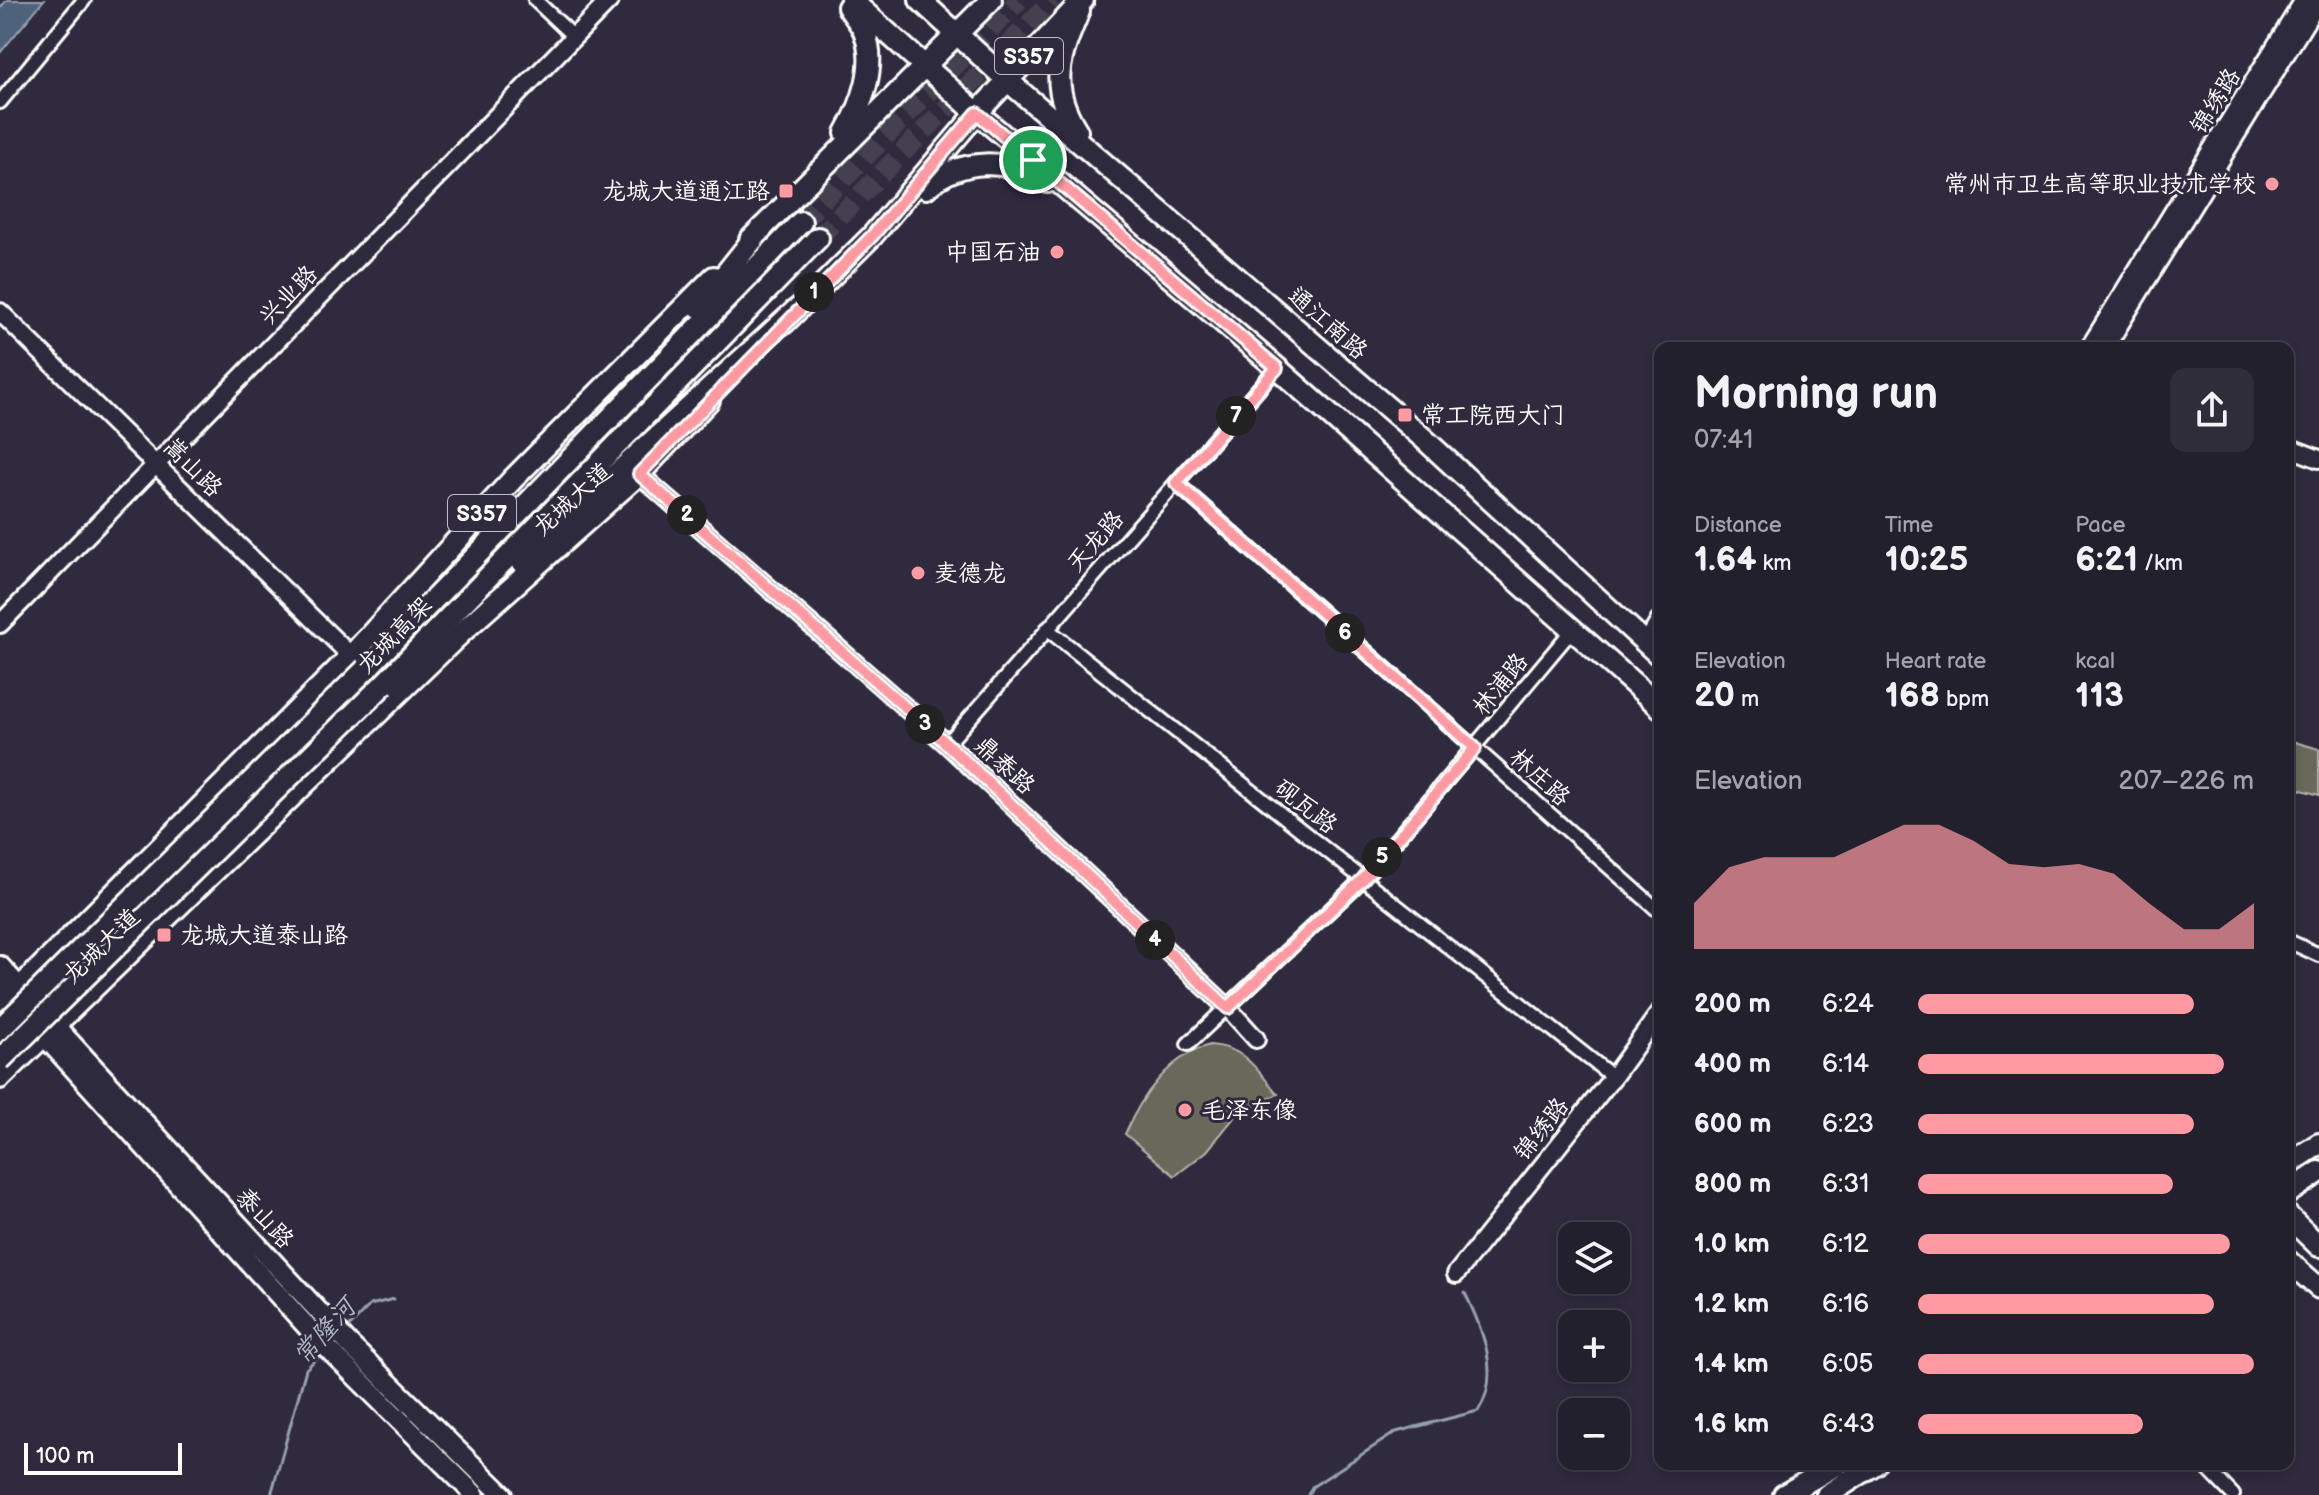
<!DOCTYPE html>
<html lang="en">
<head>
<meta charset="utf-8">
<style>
	body { margin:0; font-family:"Balsamiq Sans","LXGW WenKai TC",sans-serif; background:#2f2d3a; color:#f1f3f6; height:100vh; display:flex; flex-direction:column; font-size:30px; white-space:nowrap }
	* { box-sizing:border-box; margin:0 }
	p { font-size:26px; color:#a3a3aa }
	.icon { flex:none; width:44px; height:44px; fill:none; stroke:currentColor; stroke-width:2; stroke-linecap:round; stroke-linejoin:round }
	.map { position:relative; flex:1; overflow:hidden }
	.panel { position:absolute; left:1654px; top:342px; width:640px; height:1128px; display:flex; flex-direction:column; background:#23202e; border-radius:16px; box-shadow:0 4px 12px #0003,0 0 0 2px #403e4a }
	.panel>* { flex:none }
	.tools { position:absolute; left:1558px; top:1222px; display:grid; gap:16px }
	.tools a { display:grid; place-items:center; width:72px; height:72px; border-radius:16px; background:#23202e; box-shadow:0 4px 12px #0003,0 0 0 2px #403e4a; font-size:40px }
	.scale { position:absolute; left:24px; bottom:20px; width:158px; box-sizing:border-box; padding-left:8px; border:4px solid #fff; border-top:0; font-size:22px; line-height:28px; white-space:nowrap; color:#fff; -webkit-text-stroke:6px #2f2a3d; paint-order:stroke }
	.pin { position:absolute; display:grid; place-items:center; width:68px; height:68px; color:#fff; margin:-34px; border:4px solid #fff; border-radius:50%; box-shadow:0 2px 8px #0007 }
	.km { position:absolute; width:40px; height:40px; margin:-20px; border-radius:50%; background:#222; color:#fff; font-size:22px; line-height:40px; text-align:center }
	.round { display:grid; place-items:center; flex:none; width:84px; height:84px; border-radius:16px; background:#2f2d3a }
	.head { display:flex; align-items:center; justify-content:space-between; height:136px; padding:0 40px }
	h1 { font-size:44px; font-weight:600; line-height:60px }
	.metrics { display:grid; grid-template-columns:repeat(3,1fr); gap:12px; height:136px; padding:8px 40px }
	.metrics div { display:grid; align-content:center }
	.metrics b { font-size:34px; font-weight:600 }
	.metrics small { font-size:22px; font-weight:400 }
	.metrics p { font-size:22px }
	.chart { height:224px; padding:16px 40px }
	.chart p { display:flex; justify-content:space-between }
	.chart svg { width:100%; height:144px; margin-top:8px; fill:#ff9aa2; opacity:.7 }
	ul { padding:0 40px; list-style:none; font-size:26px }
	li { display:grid; grid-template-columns:128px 96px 1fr; align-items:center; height:60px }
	li i { height:20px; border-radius:10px; background:#ff9aa2 }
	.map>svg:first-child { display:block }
</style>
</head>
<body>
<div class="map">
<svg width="2319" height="1495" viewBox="0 0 2319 1495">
	<rect width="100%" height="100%" fill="#2f2a3d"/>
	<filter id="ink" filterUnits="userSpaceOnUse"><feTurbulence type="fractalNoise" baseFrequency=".0125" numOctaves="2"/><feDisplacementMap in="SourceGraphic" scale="16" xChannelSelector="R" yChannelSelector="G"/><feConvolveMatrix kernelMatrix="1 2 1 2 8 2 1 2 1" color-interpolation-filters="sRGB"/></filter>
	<g filter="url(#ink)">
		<path fill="#68695a" stroke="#b4b4ac" stroke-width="2" d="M2288,740L2319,749V795L2288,786Z
			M1210,1045C1245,1047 1256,1069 1278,1094L1237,1114L1207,1151L1175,1176L1125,1134C1140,1098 1170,1055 1210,1045Z"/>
		<path fill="#50627b" stroke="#96a1b0" stroke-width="2" d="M7,0H44L0,53V8Z"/>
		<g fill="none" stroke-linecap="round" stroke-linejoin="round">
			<path stroke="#96a1b0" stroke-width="3" d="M347,1329L370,1305L394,1299
				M271,1495L306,1369L321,1354
				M1308,1495L1312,1487L1396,1432L1478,1411C1502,1375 1482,1328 1465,1293"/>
			<path stroke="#443f50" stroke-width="20" stroke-dasharray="20 10" stroke-linecap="butt" d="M801,222L1019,0
				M818,238L1053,0"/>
			<defs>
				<path id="minor" d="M535,0L574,37
					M0,102L84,0
					M1176,483L1660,912
					M1047,629L1613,1077
					M1645,642L1660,616
					M947,744L1277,368
					M2288,941L2319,955
					M1188,1044L1363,879L1573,629
					M2203,1464L2233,1495"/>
				<path id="tertiary" d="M0,312L351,656
					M2089,348L2304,0
					M2105,348L2319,0
					M2288,447L2319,459
					M639,474L947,744L1228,1008L1256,1039
					M0,624L610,0
					M1456,1274L1613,1077L1660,1012"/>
				<path id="secondary" d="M0,966L29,998
					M0,987L319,1340L475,1495
					M47,1017L347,1342L503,1495"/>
				<path id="primary" d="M851,0L977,113L1277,368L1660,707
					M920,0L1007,80L1423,438L1660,656
					M1077,131C1048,86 1059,58 1079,11
					M846,133C862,105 877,66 865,34C862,24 853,15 848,7
					M926,188C961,157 1008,158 1048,182
					M750,240L991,0
					M784,323L872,236L977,113L1083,0
					M0,1008L351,656L512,480L714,277
					M0,1078L463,631L639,474L709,400
					M2288,1164L2319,1144
					M2288,1193L2319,1172
					M2288,1216L2319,1246
					M2288,1261L2319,1288
					M1784,1495L1838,1464
					M1827,1495L1875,1464"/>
				<path id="trunk" d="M699,307L762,228
					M521,561L796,310
					M366,669L801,222
					M384,684L818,238"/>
			</defs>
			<use href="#minor" stroke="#fff" stroke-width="18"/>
			<use href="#tertiary" stroke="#fff" stroke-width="22"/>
			<use href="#secondary" stroke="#fff" stroke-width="24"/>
			<use href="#primary" stroke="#fff" stroke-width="26"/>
			<use href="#trunk" stroke="#fff" stroke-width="26"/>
			<use href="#minor" stroke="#2f2a3d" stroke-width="12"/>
			<use href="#tertiary" stroke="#2f2a3d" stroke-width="16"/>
			<use href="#secondary" stroke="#2f2a3d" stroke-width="18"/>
			<use href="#primary" stroke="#2f2a3d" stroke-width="20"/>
			<use href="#trunk" stroke="#2f2a3d" stroke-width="20"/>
			<defs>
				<path id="trunk-bridge" d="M0,1029L366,669
					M0,1060L384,684"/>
			</defs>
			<use href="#trunk-bridge" stroke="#fff" stroke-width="26" stroke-linecap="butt"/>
			<use href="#trunk-bridge" stroke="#2f2a3d" stroke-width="20"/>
		</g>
	</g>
	<g fill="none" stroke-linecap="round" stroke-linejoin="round" filter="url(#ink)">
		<defs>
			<path id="route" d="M977,113L1277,368L1176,483L1475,748L1363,879L1228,1008L947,744L639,474L872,236Z"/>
		</defs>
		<use href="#route" stroke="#fff" stroke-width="16"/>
		<use href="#route" stroke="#ff9aa2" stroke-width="10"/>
	</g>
	<g fill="#ff9aa2" stroke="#2f2a3d" stroke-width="3">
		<circle cx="2272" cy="184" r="8"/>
		<rect x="778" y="183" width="16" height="16" rx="4"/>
		<circle cx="1057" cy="252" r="8"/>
		<rect x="1397" y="407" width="16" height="16" rx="4"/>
		<circle cx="918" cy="573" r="8"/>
		<rect x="156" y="927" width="16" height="16" rx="4"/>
		<circle cx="1185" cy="1110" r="8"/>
	</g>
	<g text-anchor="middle" stroke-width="6" stroke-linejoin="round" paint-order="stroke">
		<g fill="#2f2a3d" stroke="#c1bfc5" stroke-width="2">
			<rect x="995" y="38" width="68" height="36" rx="6"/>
			<rect x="448" y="495" width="68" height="36" rx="6"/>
		</g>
		<g font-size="22" font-weight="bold" fill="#fff">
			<text x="1029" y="64">S357</text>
			<text x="482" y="521">S357</text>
		</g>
		<g font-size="24" fill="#fff" stroke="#2f2a3d">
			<text transform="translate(2215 101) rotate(-58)" y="8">锦绣路</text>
			<text transform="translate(288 295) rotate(-46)" y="8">兴业路</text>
			<text transform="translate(1328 323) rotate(41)" y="8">通江南路</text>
			<text transform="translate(193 467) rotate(45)" y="8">嵩山路</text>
			<text transform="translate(572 499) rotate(-42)" y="8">龙城大道</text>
			<text transform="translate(1095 541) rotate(-49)" y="8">天龙路</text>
			<text transform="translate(394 635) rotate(-46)" y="8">龙城高架</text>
			<text transform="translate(1500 684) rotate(-51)" y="8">林浦路</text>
			<text transform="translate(1005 765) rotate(43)" y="8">鼎泰路</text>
			<text transform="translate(1540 777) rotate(42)" y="8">林庄路</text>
			<text transform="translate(1306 806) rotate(38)" y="8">砚瓦路</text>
			<text transform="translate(101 946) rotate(-44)" y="8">龙城大道</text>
			<text transform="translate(1541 1129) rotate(-52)" y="8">锦绣路</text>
			<text transform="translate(265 1218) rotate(47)" y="8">泰山路</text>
		</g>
		<g font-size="24" fill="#fff" stroke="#2f2a3d" text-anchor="start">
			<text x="2256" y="192" text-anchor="end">常州市卫生高等职业技术学校</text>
			<text x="770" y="199" text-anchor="end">龙城大道通江路</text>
			<text x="1041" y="260" text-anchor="end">中国石油</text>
			<text x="1421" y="423">常工院西大门</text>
			<text x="934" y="581">麦德龙</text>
			<text x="180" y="943">龙城大道泰山路</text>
			<text x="1201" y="1118">毛泽东像</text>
		</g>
		<g font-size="26" font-style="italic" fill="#b0b8c4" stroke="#2f2a3d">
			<text transform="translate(324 1331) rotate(-48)" y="9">常隆河</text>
		</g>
	</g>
</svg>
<div class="tools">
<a><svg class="icon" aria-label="layers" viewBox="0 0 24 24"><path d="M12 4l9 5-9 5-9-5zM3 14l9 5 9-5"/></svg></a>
<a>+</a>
<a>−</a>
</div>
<div class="scale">100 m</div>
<div class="pin" style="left:1033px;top:160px;background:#1e9e55"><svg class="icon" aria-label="arrive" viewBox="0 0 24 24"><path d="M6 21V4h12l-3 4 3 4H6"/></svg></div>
<b class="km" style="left:814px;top:292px">1</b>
<b class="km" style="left:687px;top:515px">2</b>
<b class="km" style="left:925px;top:724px">3</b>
<b class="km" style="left:1155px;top:940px">4</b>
<b class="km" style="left:1382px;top:857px">5</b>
<b class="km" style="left:1345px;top:633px">6</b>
<b class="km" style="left:1236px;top:416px">7</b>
<section class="panel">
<div class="head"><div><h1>Morning run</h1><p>07:41</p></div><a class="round"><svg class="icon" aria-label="share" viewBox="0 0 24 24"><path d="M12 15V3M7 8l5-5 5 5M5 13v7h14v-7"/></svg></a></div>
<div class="metrics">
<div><p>Distance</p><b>1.64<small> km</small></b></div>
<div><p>Time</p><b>10:25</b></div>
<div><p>Pace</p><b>6:21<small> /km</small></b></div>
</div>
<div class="metrics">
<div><p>Elevation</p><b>20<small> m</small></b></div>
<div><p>Heart rate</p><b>168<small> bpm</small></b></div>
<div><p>kcal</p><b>113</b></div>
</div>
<div class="chart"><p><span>Elevation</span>207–226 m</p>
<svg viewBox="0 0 160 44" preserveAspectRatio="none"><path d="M0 44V30L10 19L20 16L30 16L40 16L50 11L60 6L70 6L80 11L90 18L100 19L110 18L120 21L130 30L140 38L150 38L160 30V44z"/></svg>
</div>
<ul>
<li><b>200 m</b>6:24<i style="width:82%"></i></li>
<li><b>400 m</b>6:14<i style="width:91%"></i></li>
<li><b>600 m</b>6:23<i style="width:82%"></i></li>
<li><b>800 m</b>6:31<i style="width:76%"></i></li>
<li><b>1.0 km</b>6:12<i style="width:93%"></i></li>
<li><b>1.2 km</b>6:16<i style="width:88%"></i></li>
<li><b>1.4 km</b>6:05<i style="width:100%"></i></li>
<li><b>1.6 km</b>6:43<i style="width:67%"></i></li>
</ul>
</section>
</div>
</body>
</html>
